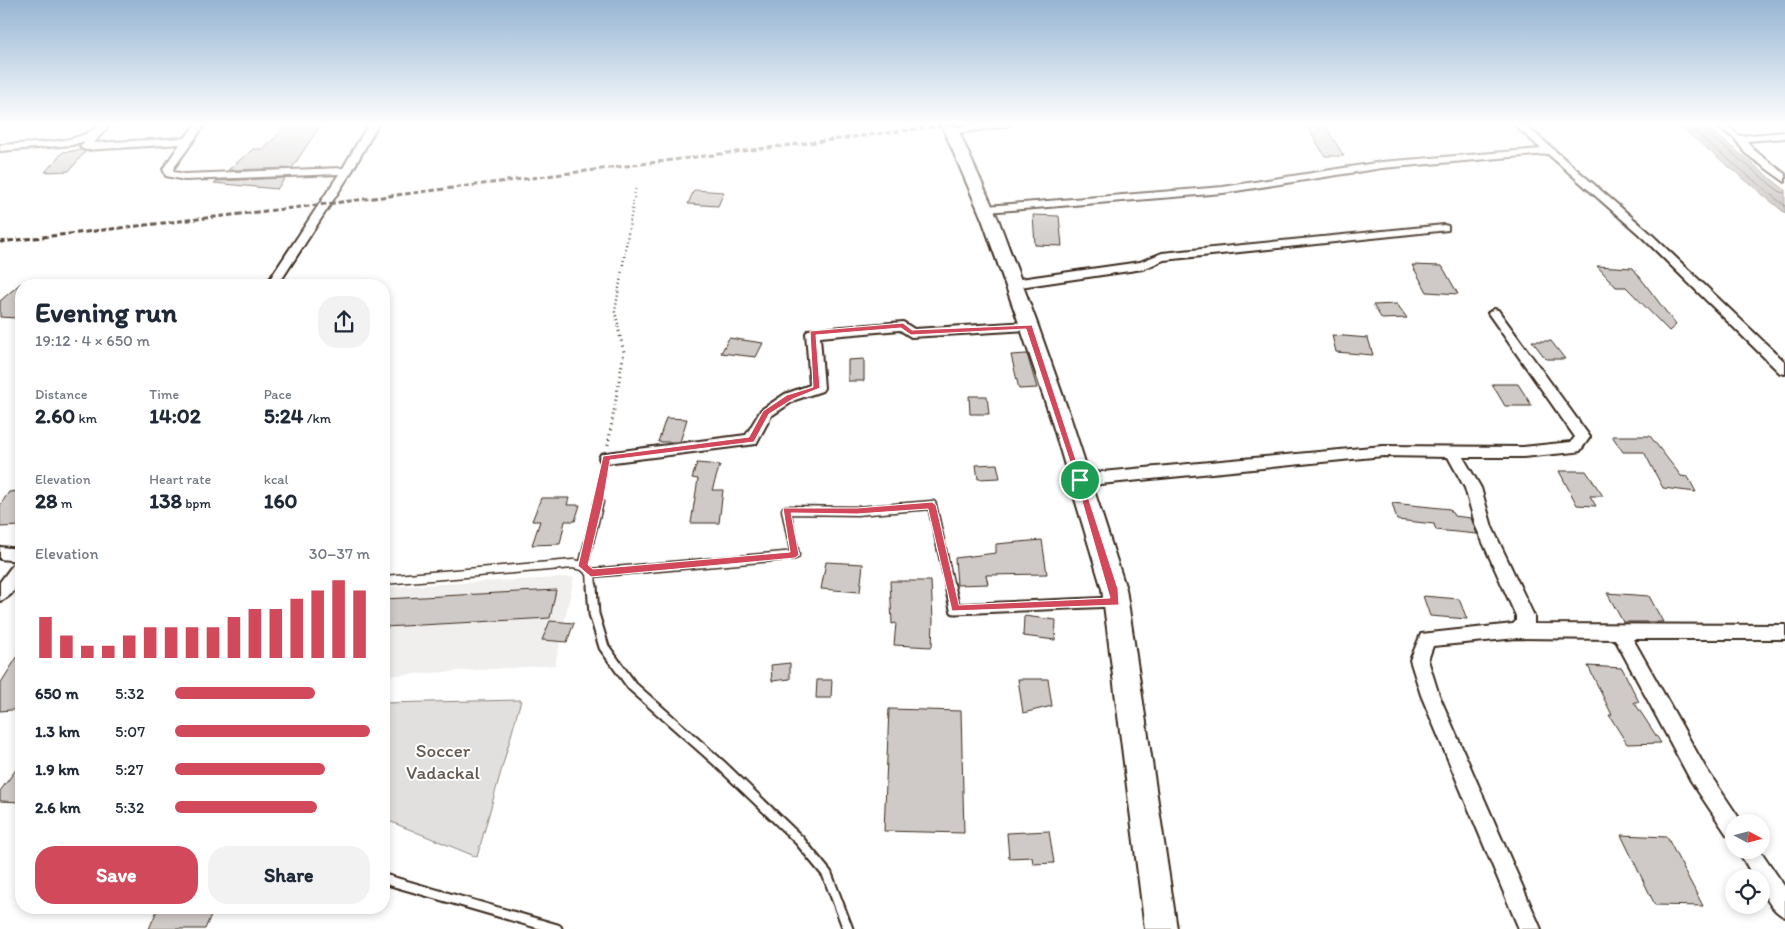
<!DOCTYPE html>
<html lang="en">
<head>
<meta charset="utf-8">
<style>
	body { margin:0; font-family:Itim,sans-serif; background:#f2f2f3; color:#1f2937; height:100vh; display:flex; flex-direction:column; font-size:19px; white-space:nowrap }
	* { box-sizing:border-box; margin:0 }
	p { font-size:16px; color:#747a83 }
	.icon { flex:none; width:28px; height:28px; fill:none; stroke:currentColor; stroke-width:2; stroke-linecap:round; stroke-linejoin:round }
	.map { position:relative; flex:1; overflow:hidden }
	.sheet { position:absolute; left:15px; top:279px; width:375px; height:635px; display:flex; flex-direction:column; background:#fff; border-radius:20px; box-shadow:0 2px 8px #0003 }
	.sheet>* { flex:none }
	.needle { width:32px; rotate:97deg }
	.buttons { position:absolute; left:1725px; top:814px; display:grid; gap:10px }
	.buttons a { display:grid; place-items:center; width:45px; height:45px; border-radius:50%; background:#fff; box-shadow:0 2px 8px #0003; font-size:25px }
	.pin { position:absolute; display:grid; place-items:center; width:42px; height:42px; color:#fff; margin:-21px; border:2px solid #fff; border-radius:50%; box-shadow:0 1px 5px #0007 }
	.round { display:grid; place-items:center; flex:none; width:52px; height:52px; border-radius:20px; background:#f2f2f3 }
	.headline { display:flex; align-items:center; justify-content:space-between; height:85px; padding:0 20px }
	h1 { font-size:28px; font-weight:800; line-height:38px }
	.figures { display:grid; grid-template-columns:repeat(3,1fr); gap:8px; height:85px; padding:5px 20px }
	.figures div { display:grid; align-content:center }
	.figures b { font-size:21px; font-weight:800 }
	.figures small { font-size:14px; font-weight:400 }
	.figures p { font-size:14px }
	.chart { height:140px; padding:10px 20px }
	.chart p { display:flex; justify-content:space-between }
	.chart svg { width:100%; height:90px; margin-top:5px; stroke:#d1495b; stroke-width:6 }
	.button { display:flex; gap:10px; margin-top:auto; padding:10px 20px }
	.button a { flex:1; height:58px; border-radius:20px; background:#d1495b; color:#fff; font-size:20px; font-weight:800; line-height:58px; text-align:center }
	.button a+a { background:#f2f2f3; color:#1f2937 }
	ul { padding:0 20px; list-style:none; font-size:16px }
	li { display:grid; grid-template-columns:80px 60px 1fr; align-items:center; height:38px }
	li i { height:12px; border-radius:6px; background:#d1495b }
	.map>svg:first-child { display:block }
</style>
</head>
<body>
<div class="map">
<svg width="1785" height="929" viewBox="0 0 1785 929">
	<rect width="100%" height="100%" fill="#fff"/>
	<filter id="ink" filterUnits="userSpaceOnUse"><feTurbulence type="fractalNoise" baseFrequency=".02" numOctaves="2"/><feDisplacementMap in="SourceGraphic" scale="10" xChannelSelector="R" yChannelSelector="G"/><feConvolveMatrix kernelMatrix="1 2 1 2 8 2 1 2 1" color-interpolation-filters="sRGB"/></filter>
	<g filter="url(#ink)">
		<path fill="#f1efee" d="M574,577L555,665L384,676V587Z"/>
		<path fill="#e2e0de" stroke="#8e857e" d="M521,700L477,857L384,819V703Z"/>
		<path fill="#bcb6b3" stroke="#887e77" d="M1676,123H1702L1785,190V213Z"/>
		<g fill="none" stroke-linecap="round" stroke-linejoin="round">
			<path stroke="#6f625a" stroke-width="1" d="M1684,123L1785,206
				M1699,123L1701,128L1780,192L1785,193"/>
		</g>
		<path fill="#cfcac7" stroke="#3b2a1e" d="M290,123L321,124L292,168L228,170L253,149H263Z
			M1305,123H1323L1344,156H1325Z
			M82,150L85,152L69,171L45,172L63,152Z
			M285,178L277,189L214,183L217,181Z
			M694,190L724,192L718,206L688,204Z
			M1033,215L1059,216L1062,246L1035,245Z
			M1412,265L1442,266L1458,294L1427,292Z
			M1597,266L1633,268L1676,325L1669,331L1626,287H1616Z
			M21,283V313L16,318L0,317V301Z
			M1397,304L1407,318L1382,319L1373,305Z
			M1332,335L1368,338L1373,355L1336,352Z
			M729,338L763,343L756,357L721,353Z
			M1532,341H1551L1565,359H1546Z
			M1027,354L1037,388L1019,389L1011,355Z
			M864,359V381H848V360Z
			M1492,384H1518L1532,406H1505Z
			M969,396H987L989,414H970Z
			M666,418L687,419L680,442H658Z
			M1612,436H1650L1681,476L1688,477L1696,492L1663,488L1644,452H1623Z
			M697,463L720,465L712,490H723L719,523H691L698,479L692,478Z
			M997,464L1000,478L978,479L976,465Z
			M1559,471H1586L1603,496H1590L1596,506L1577,505Z
			M21,491V526L0,527V505L9,492Z
			M541,498H569L567,505H580L575,521H565L560,544L532,545L540,521H532Z
			M1392,503L1450,509L1454,516L1471,518L1477,534L1436,530L1434,524L1397,520Z
			M1042,540L1047,574L986,575L988,584L957,585L955,558L996,553V544Z
			M826,562L863,564L860,592L821,589Z
			M890,581H931L933,620L932,647L894,645L896,623L892,624Z
			M556,590L550,618L384,627V599Z
			M1607,593L1649,596L1663,622H1623Z
			M1423,596L1459,599L1467,619L1430,616Z
			M1024,616L1056,620L1055,640L1023,636Z
			M550,621L574,623L567,642L542,640Z
			M21,651V709L0,711V684Z
			M790,663V679L772,681L771,665Z
			M1588,666L1622,668L1639,702H1634L1661,743L1627,744L1609,715H1612Z
			M1018,679H1048L1052,706L1023,713Z
			M817,680H832L831,698H816Z
			M889,709L961,711L964,833L884,831Z
			M21,763V802L0,801V791Z
			M1049,831L1054,863L1033,864L1032,857L1009,858L1007,833Z
			M1621,835L1667,837L1703,906L1655,905Z
			M158,908H214L205,929H149Z"/>
		<g fill="none" stroke-linecap="round" stroke-linejoin="round">
			<defs>
				<path id="service-far2" d="M1717,123L1740,139"/>
				<path id="service-far1" d="M583,566L599,502
					M591,573L795,555L786,510L857,511L932,505L950,587
					M384,580L573,564L583,566L591,573L592,587"/>
				<path id="service" d="M592,586L594,614L604,647L632,686L720,764L799,840L827,874L848,929
					M950,586L955,609L1113,602
					M384,879L557,929"/>
				<path id="minor" d="M101,123H111L94,143L185,138L196,123H206L173,169L174,172L185,174L343,168L369,123H379L352,171L278,285H266L339,174L185,180L166,176L163,169L180,144L85,150L80,147L85,141L72,145L0,151V145C29,142 81,146 101,123Z
					M989,123H1012L1007,126L951,134L946,131L951,128Z
					M1513,123H1523L1649,232L1785,362V374L1780,373L1641,236L1548,154L1382,168L1223,193L986,212L980,209L986,206L1223,187L1382,162L1541,149Z
					M1785,132V138L1747,141L1754,150L1785,174V182L1746,154L1735,139L1740,136Z
					M1444,225L1448,226V230L1164,260L1143,269L1013,288L1007,284L1013,280L1140,262L1162,253Z
					M1494,309L1498,310L1590,437L1580,451L1575,452L1523,457H1463L1481,488L1492,527L1534,616V624L1785,625V639H1633L1705,767L1741,821L1734,822V838L1727,835L1691,781L1615,639L1517,638L1433,646L1428,660L1439,695L1541,929H1519L1421,695L1410,660L1421,634L1513,624L1516,621V616L1476,527L1465,488L1448,457L1383,456L1080,486L1075,484L1072,480L1075,476L1080,474L1383,446L1523,447L1571,442L1575,437L1488,313Z
					M903,322L914,329L1029,322L1035,326L1029,330L911,337L900,330L820,337L824,388L822,391L795,400L771,416L756,444L606,463L601,462L599,458L601,454L606,453L746,435L761,410L785,394L810,385L806,333L808,330Z
					M0,547L21,549C21,568 23,593 0,601V582L15,562L19,561L0,559Z
					M1738,850H1760L1785,887V917C1771,911 1761,892 1761,878H1754Z"/>
				<path id="secondary" d="M941,123H955L998,219L1038,326L1071,419L1126,589L1177,929H1145L1102,589L1051,419L1020,326L982,219Z"/>
			</defs>
			<use href="#service-far2" stroke="#3b2a1e" stroke-width="9"/>
			<use href="#service-far1" stroke="#3b2a1e" stroke-width="11"/>
			<use href="#service" stroke="#3b2a1e" stroke-width="13"/>
			<use href="#minor" stroke="#3b2a1e" stroke-width="4"/>
			<use href="#secondary" stroke="#3b2a1e" stroke-width="4"/>
			<path stroke="#3b2a1e" stroke-width="2.5" stroke-dasharray="1 3" stroke-linecap="butt" d="M618,324L615,312L636,186"/>
			<path stroke="#3b2a1e" stroke-width="3" stroke-dasharray="1 4" stroke-linecap="butt" d="M608,445L624,352L617,323
				M600,492L604,471"/>
			<use href="#service-far2" stroke="#fff" stroke-width="5.5"/>
			<use href="#service-far1" stroke="#fff" stroke-width="8"/>
			<use href="#service" stroke="#fff" stroke-width="9"/>
			<use href="#minor" fill="#fff" fill-rule="evenodd"/>
			<use href="#secondary" fill="#fff" fill-rule="evenodd"/>
			<path stroke="#3b2a1e" stroke-width="3" stroke-dasharray="5.5 3" stroke-linecap="butt" d="M0,242L326,204L964,123"/>
		</g>
	</g>
	<linearGradient id="sky" x2="0" y2="1"><stop stop-color="#96b5d3"/><stop offset="0.49" stop-color="#fff"/><stop offset="1" stop-color="#fff" stop-opacity="0"/></linearGradient>
	<rect width="1785" height="253" fill="url(#sky)"/>
	<path fill="#d1495b" stroke="#fff" fill-rule="evenodd" d="M903,323L912,330L1032,325L1118,589L1119,605L952,611L928,509L857,514L791,513L799,555L795,558L591,577L578,566L603,456L749,437L763,411L787,395L813,387L810,331ZM901,328L911,335L1026,329L1076,480L1110,598L959,605L936,505L932,502L857,508H783L790,552L593,569L588,565L603,502L610,460L754,442L769,414L793,399L820,388L816,335Z"/>
	<g text-anchor="middle" stroke-width="4" stroke-linejoin="round" paint-order="stroke">
		<g font-size="19" fill="#65584e" stroke="#fff">
			<text x="443" y="757">Soccer<tspan x="443" dy="22">Vadackal</tspan></text>
		</g>
	</g>
</svg>
<div class="buttons">
<a><svg class="needle" viewBox="-14 -14 28 28"><path d="M0-13l5 13h-10z" fill="#e53935"/><path d="M0 13l5-13h-10z" fill="#747a83"/></svg></a>
<a><svg class="icon" aria-label="locate" viewBox="0 0 24 24"><circle cx="12" cy="12" r="6"/><path d="M12 2v4M12 18v4M2 12h4M18 12h4"/></svg></a>
</div>
<div class="pin" style="left:1080px;top:480px;background:#1e9e55"><svg class="icon" aria-label="arrive" viewBox="0 0 24 24"><path d="M6 21V4h12l-3 4 3 4H6"/></svg></div>
<section class="sheet">
<div class="headline"><div><h1>Evening run</h1><p>19:12 · 4 × 650 m</p></div><a class="round"><svg class="icon" aria-label="share" viewBox="0 0 24 24"><path d="M12 15V3M7 8l5-5 5 5M5 13v7h14v-7"/></svg></a></div>
<div class="figures">
<div><p>Distance</p><b>2.60<small> km</small></b></div>
<div><p>Time</p><b>14:02</b></div>
<div><p>Pace</p><b>5:24<small> /km</small></b></div>
</div>
<div class="figures">
<div><p>Elevation</p><b>28<small> m</small></b></div>
<div><p>Heart rate</p><b>138<small> bpm</small></b></div>
<div><p>kcal</p><b>160</b></div>
</div>
<div class="chart"><p><span>Elevation</span>30–37 m</p>
<svg viewBox="0 0 160 44" preserveAspectRatio="none"><path d="M5 44V24M15 44V33M25 44V38M35 44V38M45 44V33M55 44V29M65 44V29M75 44V29M85 44V29M95 44V24M105 44V20M115 44V20M125 44V15M135 44V11M145 44V6M155 44V11"/></svg>
</div>
<ul>
<li><b>650 m</b>5:32<i style="width:72%"></i></li>
<li><b>1.3 km</b>5:07<i style="width:100%"></i></li>
<li><b>1.9 km</b>5:27<i style="width:77%"></i></li>
<li><b>2.6 km</b>5:32<i style="width:73%"></i></li>
</ul>
<div class="button"><a>Save</a><a>Share</a></div>
</section>
</div>
</body>
</html>
